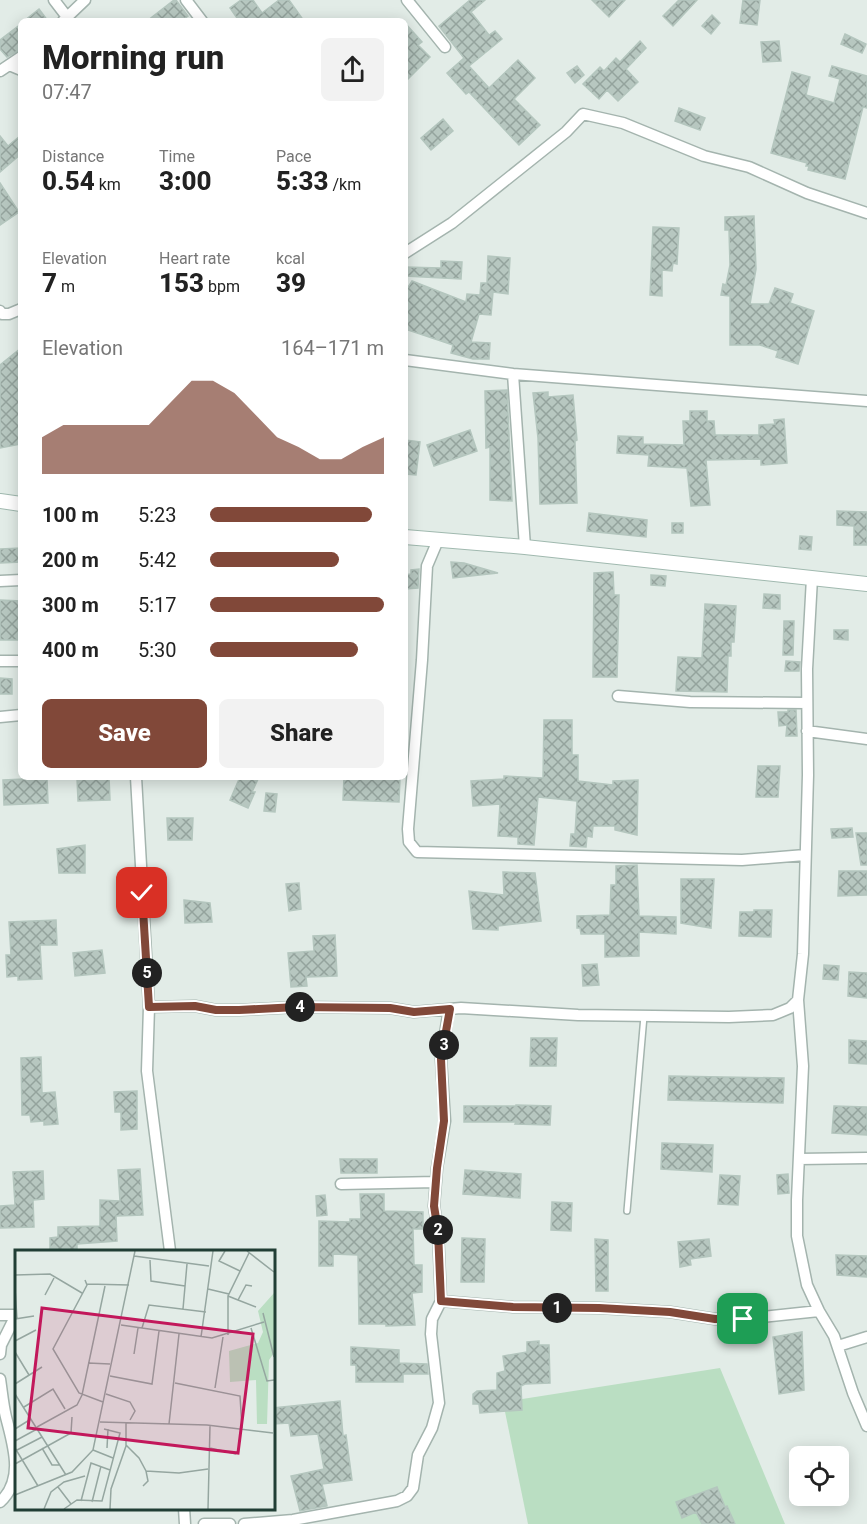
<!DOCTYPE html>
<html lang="en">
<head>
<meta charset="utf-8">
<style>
	body { margin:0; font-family:Roboto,sans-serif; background:#f2f2f2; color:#222; height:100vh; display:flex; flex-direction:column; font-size:22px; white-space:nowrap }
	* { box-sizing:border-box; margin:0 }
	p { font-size:20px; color:#767676 }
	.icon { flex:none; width:33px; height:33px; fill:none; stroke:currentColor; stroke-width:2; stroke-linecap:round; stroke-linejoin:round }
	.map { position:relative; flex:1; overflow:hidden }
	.side { position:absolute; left:18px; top:18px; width:390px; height:762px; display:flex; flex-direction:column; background:#fff; border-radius:9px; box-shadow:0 3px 15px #0003 }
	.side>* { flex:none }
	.controls { position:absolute; left:789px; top:1446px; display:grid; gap:12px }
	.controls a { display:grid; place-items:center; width:60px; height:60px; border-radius:9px; background:#fff; box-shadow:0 3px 15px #0003; font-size:30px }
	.pin { position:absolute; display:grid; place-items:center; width:51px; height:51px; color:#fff; margin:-26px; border-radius:12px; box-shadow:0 3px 9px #0006 }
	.km { position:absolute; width:30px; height:30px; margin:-15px; border-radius:50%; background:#222; color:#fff; font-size:16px; line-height:30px; text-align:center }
	.round { display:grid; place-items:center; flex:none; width:63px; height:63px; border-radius:9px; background:#f2f2f2 }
	.head { display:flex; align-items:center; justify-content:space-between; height:102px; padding:0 24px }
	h1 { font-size:33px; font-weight:800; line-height:45px }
	.stats { display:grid; grid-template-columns:repeat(3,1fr); gap:9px; height:102px; padding:6px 24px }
	.stats div { display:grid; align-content:center }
	.stats b { font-size:26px; font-weight:800 }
	.stats small { font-size:16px; font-weight:400 }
	.stats p { font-size:16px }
	.chart { height:168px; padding:12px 24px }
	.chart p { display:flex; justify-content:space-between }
	.chart svg { width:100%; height:108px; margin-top:6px; fill:#814839; opacity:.7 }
	.action { display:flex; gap:12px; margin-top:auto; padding:12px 24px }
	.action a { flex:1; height:69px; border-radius:9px; background:#814839; color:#fff; font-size:24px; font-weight:800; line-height:69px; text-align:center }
	.action a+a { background:#f2f2f2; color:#222 }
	ul { padding:0 24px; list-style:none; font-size:20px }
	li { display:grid; grid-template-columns:96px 72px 1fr; align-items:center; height:45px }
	li i { height:15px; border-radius:8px; background:#814839 }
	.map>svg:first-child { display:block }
</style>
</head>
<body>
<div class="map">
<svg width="867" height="1524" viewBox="0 0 867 1524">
	<defs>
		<pattern id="building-cross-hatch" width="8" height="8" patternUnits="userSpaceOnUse" patternTransform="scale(1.5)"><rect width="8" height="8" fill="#b7c7c0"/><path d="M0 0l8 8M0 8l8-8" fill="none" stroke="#94a39d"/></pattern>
	</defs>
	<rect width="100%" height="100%" fill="#e2ece7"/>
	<path fill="#badec2" d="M720,1368L785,1524H528L503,1402Z"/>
	<path fill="url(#building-cross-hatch)" stroke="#b4c6be" stroke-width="1.5" d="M174,0H176L188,16L181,21H147Z
		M241,0H253L262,13L279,0H289L304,21H239L230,8Z
		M470,0H485L471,12L489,35L495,31L502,39L469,66L489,88L518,60L535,78L514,99L540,125L519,145L469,92L466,94L447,73L464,58L439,26Z
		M592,0H625L609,17Z
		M679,0H697L673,26L663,16Z
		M743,0H760L757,25L740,23Z
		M39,9L48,21H24Z
		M712,15L720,23L711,34L702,26Z
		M405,23L422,42L418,45L430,57L405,82Z
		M21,24V49L7,57L0,49V40Z
		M845,34L866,44L862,53L841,44Z
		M640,41L646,48L626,69L638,82L618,101L607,90L599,99L583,84L600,67L604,71L616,58L620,62Z
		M779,41L781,61L763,62L761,42Z
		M577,66L584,75L575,83L567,73Z
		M832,66L867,76V108L863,107L845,179L808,170L809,166H806L807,163L771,153L792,72L810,77L806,95L834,103L840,79L829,76Z
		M679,108L705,118L700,130L675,121Z
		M443,119L453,131L431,150L421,138Z
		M21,135V154L0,172V136L8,146Z
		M0,183L19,212L0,225Z
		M754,216L756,269L750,304H769L775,288L793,294L790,303L814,311L798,364L776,357L778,351L760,345H730V296L721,295L723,284L726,285L730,265L729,230H725V217Z
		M653,227L679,228L677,264L673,263L672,271L662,270V296L650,295Z
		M488,256L510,258L508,294L493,292L491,315L479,314L471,342L490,343L489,359H473L451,353L453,345L405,329V292L412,281L466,302L467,294L480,295L481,283H487Z
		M441,261L462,262L461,279L405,276V267L441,268Z
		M21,348V444L0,448V365Z
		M507,390L512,501L490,500V447L486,448L485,391Z
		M548,392V397L573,395L577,440L575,441L577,503L540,504L538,438L533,393Z
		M690,411H707V421H714L715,435H759V425L775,424L774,420L784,419L787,463L761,465V459L706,460L710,505L691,506L687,468L648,466L649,455L617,453L618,436L643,437V444L684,445L683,421H690Z
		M470,430L477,451L434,466L427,445Z
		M405,440L420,442L416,475L405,474Z
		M837,511L867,512V545H854V526L837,525Z
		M589,513L647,520L646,537L587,531Z
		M672,523H683V533H672Z
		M800,536L812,537L811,550L799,549Z
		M21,548V562L0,563V549Z
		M451,562L464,563L498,573L453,578Z
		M419,569L418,588L405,589V575L411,574V570Z
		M613,572L614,595H619L617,677H593L594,573Z
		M651,575L666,576L665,586L651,585Z
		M764,594L780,595V609L763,608Z
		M0,600L21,601V640H0Z
		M705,604L736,606L734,642H731V656H728L727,692L676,691L678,657L702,658Z
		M784,621H794L793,655H783Z
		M834,630H848V640L834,639Z
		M786,661L800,662L799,671H785Z
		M0,678L12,679V694H0Z
		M788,710H796L797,736H786L787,725L779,726L778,712H788Z
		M544,720H572V755H578V781L613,785V781L638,780L637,835L615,830V826H593L592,837L587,836L586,847L570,846L571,834H575L577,801L538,797L534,845L518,844V837L498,836L500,804L473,806L471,781L504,779V776L543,778Z
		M758,766H780L778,797H756Z
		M109,777L110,800L78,801L77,778Z
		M240,777H259L252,792H255L248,808L230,800Z
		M344,777H400L399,802L343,800Z
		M47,778L48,803L4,805L3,780Z
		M266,793L277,794L275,812L264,811Z
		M167,818H193L192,840H168Z
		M852,828L853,837L832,838L831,829Z
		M856,833H867V865H861Z
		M85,845V873H59L57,849Z
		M637,865L639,916L676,917V934L639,932V956L605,957V934H581L580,928H577V916L610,915L611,885H616V866Z
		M839,871H867V895L838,896Z
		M503,872L535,873L541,921L498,926V930L473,929L469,891L504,895Z
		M681,879H714L711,928L681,923Z
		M299,883L301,909L289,911L286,884Z
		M184,900L210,903L212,922L185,923Z
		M754,910H772L771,937L739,936L740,912H754Z
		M56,920L57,945H40L42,979L18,980V976L7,977L6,955H11L9,922Z
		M335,935L337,976L306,977L307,986L291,987L288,953L314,951L313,936Z
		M102,950L105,973L75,976L73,953Z
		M597,964L599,985L583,986L582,965Z
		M824,965L839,966L838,980L823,979Z
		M849,972L867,973V998L848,996Z
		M531,1038H557L556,1066H530Z
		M849,1040L867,1041V1064L849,1063Z
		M41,1057L42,1093L55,1092L58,1124L44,1125V1121L31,1122L30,1115H22L21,1058Z
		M669,1076L784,1078L783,1103L668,1100Z
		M137,1091V1129L121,1130V1112H115L114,1092Z
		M516,1105L551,1106L550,1125L515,1124L516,1122H464V1106H516Z
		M834,1106L867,1107V1135L832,1133Z
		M662,1143L713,1145L712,1172L661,1169Z
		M340,1159H377V1173H341Z
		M140,1169L143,1215L116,1216L117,1241L77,1244V1251H50V1238L58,1237V1227L100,1226V1200L120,1201L118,1170Z
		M465,1170L521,1174L520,1198L463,1194Z
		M43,1171L44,1199L33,1200L34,1227L0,1228V1206L15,1205L13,1172Z
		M788,1174L789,1193L778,1194L777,1175Z
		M720,1175L740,1176L738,1205L718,1204Z
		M360,1194H384V1211L423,1212V1229H413L414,1265H422V1292L412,1293L415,1325L386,1326V1324H359L358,1255L333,1254V1266H319V1221L350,1222V1219H361Z
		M325,1195L327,1215L317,1216L316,1196Z
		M552,1202L572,1203L571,1231L551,1230Z
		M462,1238L485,1239L484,1282H461Z
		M595,1239L608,1240V1291H596Z
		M709,1239L711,1256L690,1259L691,1265L680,1267L678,1242Z
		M836,1255L867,1256V1277L837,1275Z
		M802,1332L804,1390L779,1394L773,1337Z
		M539,1341V1345H549L550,1383L525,1384L521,1386L522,1410L480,1413L479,1404H473V1394L477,1391L497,1390V1373L505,1371L503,1356L527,1352V1342Z
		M351,1347L399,1350V1363L427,1364L428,1374H403V1382H356V1365H351Z
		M340,1401L343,1436L346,1435L352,1480L322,1484L327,1506L300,1511L291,1476L324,1469L318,1434L291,1436L289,1423L273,1424V1408Z
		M717,1487L725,1507L727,1506L735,1524H702L696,1512L682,1518L676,1502Z"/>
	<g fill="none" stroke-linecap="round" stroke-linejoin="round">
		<defs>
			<path id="service" d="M627,1211L644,1016"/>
			<path id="minor" d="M54,0L67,17
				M186,0L202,21
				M407,0L445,47
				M63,21L85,0
				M9,65L21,70
				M0,71L21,57
				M405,253L452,223L566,132L583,114L623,123L704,156L749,167L807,193L867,213
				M0,311L2,314H9L21,309
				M405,360L513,374L867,401
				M513,374L525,547
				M438,540L427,566L422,660L408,829L409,842L417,852L742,860L805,855
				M812,578L807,669L808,775L803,954L798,1000L803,1066L797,1200V1236L807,1285L819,1311L834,1336L853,1393L867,1426
				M0,581L21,580
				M0,661H21
				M618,696L690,702L807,703
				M0,717L21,715
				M807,731L867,739
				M136,777L149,1007L147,1071L170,1251
				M149,1007L195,1006L216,1010H239L297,1007L390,1008L414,1012L461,1008L578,1015L729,1017L773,1015L790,1008L798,1000
				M799,1159L867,1158
				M341,1184L436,1182
				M441,1301L513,1307L599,1308L670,1312L715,1319H743L819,1311
				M0,1315H16
				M838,1346L867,1337
				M0,1354L1,1345L16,1315
				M0,1379C2,1392 3,1405 6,1417C13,1445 25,1479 0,1502
				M184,1508L185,1524
				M204,1524H230
				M244,1524L293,1520L397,1501L407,1496L413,1488L418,1455L432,1428L439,1403L431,1334L432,1319L441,1301L438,1231L434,1206L437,1168L445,1121L441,1059L449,1009"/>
			<path id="secondary" d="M0,501L21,504
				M405,537L525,547L867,584"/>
		</defs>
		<use href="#service" stroke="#a4b4ae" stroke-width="8"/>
		<use href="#minor" stroke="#a4b4ae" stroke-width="13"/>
		<use href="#secondary" stroke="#a0b9af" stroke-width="16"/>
		<use href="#service" stroke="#fff" stroke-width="5"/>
		<use href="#minor" stroke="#fff" stroke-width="10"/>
		<use href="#secondary" stroke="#fff" stroke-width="14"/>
	</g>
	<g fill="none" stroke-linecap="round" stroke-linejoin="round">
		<defs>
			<path id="route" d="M142,893L149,1007L195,1006L216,1010H239L297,1007L390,1008L414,1012L450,1009L441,1059L444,1121L437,1168L434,1206L438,1231L441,1301L513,1307L599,1308L670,1312L715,1319H743"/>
		</defs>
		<use href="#route" stroke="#fff" stroke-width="12"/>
		<use href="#route" stroke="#814839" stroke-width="8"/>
	</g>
	<g transform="translate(15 1250)">
		<rect width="260" height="260" fill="#e2ece7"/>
		<path d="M259,43V103L254,110L252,174H242L241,130L215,132L214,101L243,93L248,82L243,61Z" fill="#badec2"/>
		<path fill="none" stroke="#95a6a0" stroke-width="1.5" d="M210,1L204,11L225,21M232,1L259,22M119,6L194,16M135,10L136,31L170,36M0,25L35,24L67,43M70,30L72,35L38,99L64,143L88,152M72,34L114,35M0,38L2,69M193,39L214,44M30,45L39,28M213,46L223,50L231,35L237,36M223,50L241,57M168,59L172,14M248,63L259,107M0,69L19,66M106,75L197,88L249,72M127,78L134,55L191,62M236,78L252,131L259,130M213,85V46L234,3M186,87L198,1M0,91L21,80M0,102L14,125M119,104L123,78M73,113L95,114M95,126L137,134L144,81M160,133L225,146L227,178M0,134L27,117M200,138L208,87M0,144L51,225M91,144L115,152L120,161L115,170M9,157L38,139L50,159M85,172L192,175L258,183M154,174L164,84M22,177L62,155L67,145L90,36M0,179L16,169M0,191L22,179M111,195L124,208L131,221L133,231L128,236M0,198L23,236M27,198L37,215H45M92,198L93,179M195,198L221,204M2,200L27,187M78,200L98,208M0,214L56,183L57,167M131,221L164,223L193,219M43,237L56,254M0,245L57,222L78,200L120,1M66,251L76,213L95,220M77,252L86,216M29,259L36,242L49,232L70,226M49,259L62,250L87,251L105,183L89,179M95,259L96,239L111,196V172M193,259L195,176"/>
		<path fill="#c2185b" fill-opacity="0.15" stroke="#c2185b" stroke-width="3" d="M27,58L238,84L223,203L13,178Z"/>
		<rect width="260" height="260" fill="none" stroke="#213e35" stroke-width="3"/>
	</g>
</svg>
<div class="controls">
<a><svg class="icon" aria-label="locate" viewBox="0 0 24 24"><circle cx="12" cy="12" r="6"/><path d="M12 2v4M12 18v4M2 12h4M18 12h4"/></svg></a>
</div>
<div class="pin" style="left:743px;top:1319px;background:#1e9e55"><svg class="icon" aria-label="arrive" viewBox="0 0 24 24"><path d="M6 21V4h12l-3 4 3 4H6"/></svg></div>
<div class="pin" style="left:142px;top:893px;background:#d93025"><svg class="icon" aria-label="check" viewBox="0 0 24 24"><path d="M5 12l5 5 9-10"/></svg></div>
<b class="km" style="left:557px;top:1308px">1</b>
<b class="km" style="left:438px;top:1230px">2</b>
<b class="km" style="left:444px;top:1045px">3</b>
<b class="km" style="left:300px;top:1007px">4</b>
<b class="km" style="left:147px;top:973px">5</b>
<section class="side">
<div class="head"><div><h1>Morning run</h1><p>07:47</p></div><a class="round"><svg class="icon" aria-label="share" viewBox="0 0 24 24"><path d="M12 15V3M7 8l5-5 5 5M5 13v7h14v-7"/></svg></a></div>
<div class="stats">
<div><p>Distance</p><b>0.54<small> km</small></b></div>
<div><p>Time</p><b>3:00</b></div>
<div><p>Pace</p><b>5:33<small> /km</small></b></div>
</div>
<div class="stats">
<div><p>Elevation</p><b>7<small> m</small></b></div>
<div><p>Heart rate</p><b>153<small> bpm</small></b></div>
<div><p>kcal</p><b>39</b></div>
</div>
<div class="chart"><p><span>Elevation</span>164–171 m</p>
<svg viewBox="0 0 160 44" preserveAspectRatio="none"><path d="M0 44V29L10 24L20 24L30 24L40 24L50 24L60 15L70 6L80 6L90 11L100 20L110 29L120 33L130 38L140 38L150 33L160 29V44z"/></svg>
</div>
<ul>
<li><b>100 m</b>5:23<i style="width:93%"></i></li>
<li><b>200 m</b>5:42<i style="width:74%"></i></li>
<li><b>300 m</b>5:17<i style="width:100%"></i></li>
<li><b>400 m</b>5:30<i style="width:85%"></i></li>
</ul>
<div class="action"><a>Save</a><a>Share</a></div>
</section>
</div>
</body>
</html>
